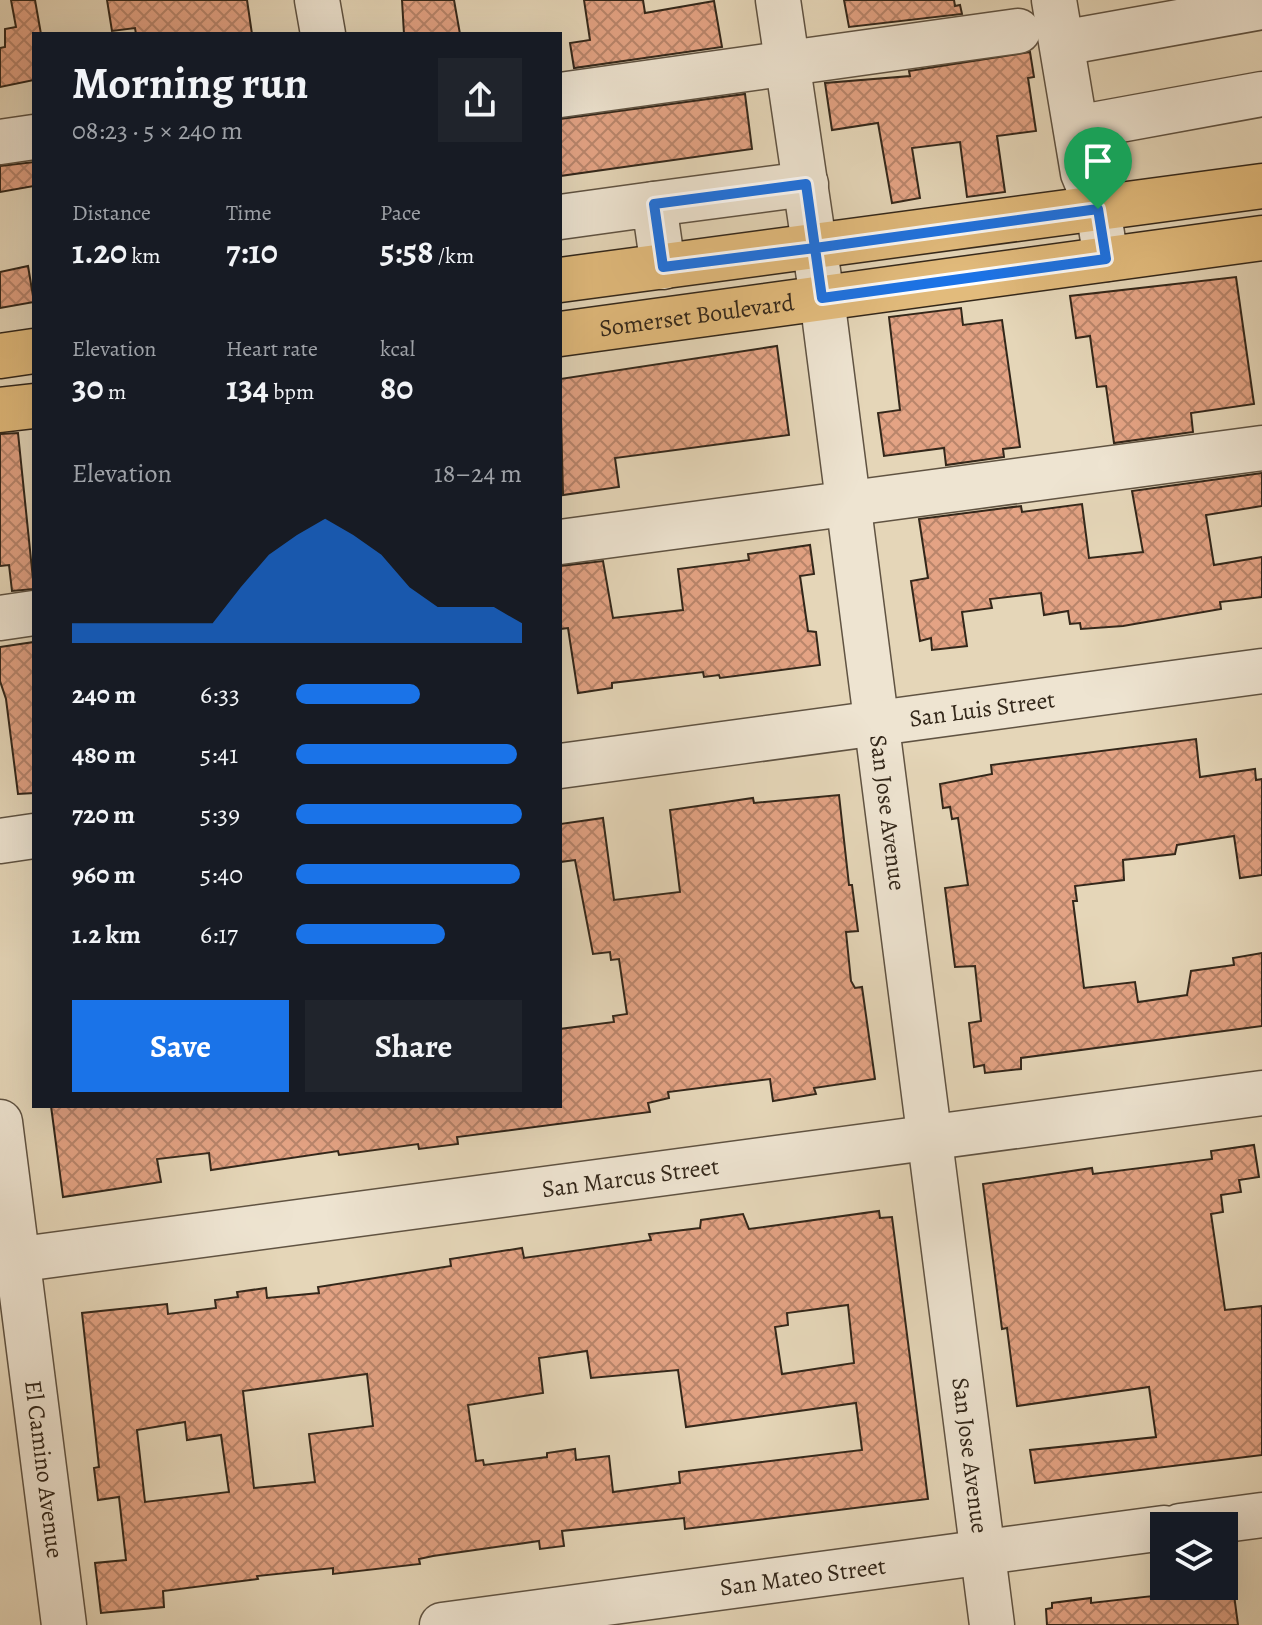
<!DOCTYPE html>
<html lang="en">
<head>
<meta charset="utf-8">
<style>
	body { margin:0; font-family:Alegreya,serif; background:#20242c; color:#f1f3f6; height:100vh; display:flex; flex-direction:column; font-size:30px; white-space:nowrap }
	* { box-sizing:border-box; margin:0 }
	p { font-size:26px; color:#9ea1a6 }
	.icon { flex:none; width:44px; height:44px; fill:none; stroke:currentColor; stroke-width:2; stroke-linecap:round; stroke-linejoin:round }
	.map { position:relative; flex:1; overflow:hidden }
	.details { position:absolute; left:32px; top:32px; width:530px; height:1076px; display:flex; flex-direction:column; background:#171b24; border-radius:0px; box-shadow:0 8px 32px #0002 }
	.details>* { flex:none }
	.fabs { position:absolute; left:1150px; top:1512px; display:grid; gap:16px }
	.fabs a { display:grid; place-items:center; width:88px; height:88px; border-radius:0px; background:#171b24; box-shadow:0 8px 32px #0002; font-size:40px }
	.pin { position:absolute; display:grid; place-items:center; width:68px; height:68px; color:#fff; margin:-82px -34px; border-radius:50% 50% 50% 0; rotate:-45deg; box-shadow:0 0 8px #0007 }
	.pin .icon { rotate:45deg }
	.round { display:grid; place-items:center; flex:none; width:84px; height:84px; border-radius:0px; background:#20242c }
	.headline { display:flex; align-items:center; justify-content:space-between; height:136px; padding:0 40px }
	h1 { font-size:44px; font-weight:700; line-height:60px }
	.metrics { display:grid; grid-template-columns:repeat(3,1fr); gap:12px; height:136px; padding:8px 40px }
	.metrics div { display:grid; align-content:center }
	.metrics b { font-size:34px; font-weight:700 }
	.metrics small { font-size:22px; font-weight:400 }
	.metrics p { font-size:22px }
	.chart { height:224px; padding:16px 40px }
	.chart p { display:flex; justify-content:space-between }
	.chart svg { width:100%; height:144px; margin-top:8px; fill:#1a73e8; opacity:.7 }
	.primary-button { display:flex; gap:16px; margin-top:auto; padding:16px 40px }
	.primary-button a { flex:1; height:92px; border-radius:0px; background:#1a73e8; color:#fff; font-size:32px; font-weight:700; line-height:92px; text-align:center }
	.primary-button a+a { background:#20242c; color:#f1f3f6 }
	ul { padding:0 40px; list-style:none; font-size:26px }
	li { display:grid; grid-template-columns:128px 96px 1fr; align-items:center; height:60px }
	li i { height:20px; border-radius:10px; background:#1a73e8 }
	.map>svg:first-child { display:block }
</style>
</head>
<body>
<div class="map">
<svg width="1262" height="1625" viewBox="0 0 1262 1625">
	<defs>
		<pattern id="building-cross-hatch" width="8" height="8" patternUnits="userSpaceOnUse" patternTransform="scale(2)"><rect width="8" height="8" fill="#e4a384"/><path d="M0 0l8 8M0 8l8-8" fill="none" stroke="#b9856b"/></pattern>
	</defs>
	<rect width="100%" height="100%" fill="#e5d6b8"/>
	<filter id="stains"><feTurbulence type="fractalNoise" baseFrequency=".0025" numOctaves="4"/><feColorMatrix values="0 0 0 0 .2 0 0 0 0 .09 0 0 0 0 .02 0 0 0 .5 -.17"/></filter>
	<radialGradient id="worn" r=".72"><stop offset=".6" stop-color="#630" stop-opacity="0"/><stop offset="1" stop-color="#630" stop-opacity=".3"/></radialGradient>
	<path fill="url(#building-cross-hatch)" stroke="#33271a" stroke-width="2" fill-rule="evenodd" d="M11,0H35L41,34H34V80L0,87V48L5,47V29L16,27Z
		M107,0H247L252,34H136L135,28L112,31Z
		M402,0H454L460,34H404Z
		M584,0H643L645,13L714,1L722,47L574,68L570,43L590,40Z
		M844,0H954L955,6L960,5L962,14L849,27Z
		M1030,52L1034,77L1028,78L1036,131L997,136L1005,192L967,197L960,142L912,148L920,198L892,203L878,123L832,130L825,83L910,76L909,71Z
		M745,94L752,149L560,176V119Z
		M34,162V186L0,192V166Z
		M28,266L34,302L0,308V272Z
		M1236,277L1254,404L1191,413L1193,432L1114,443L1106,386L1097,387L1090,336L1076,338L1070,296Z
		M961,308L963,325L1002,320L1020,447L1003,449L1004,457L946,465L944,448L884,456L878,413L900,410L889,317Z
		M777,346L789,435L615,458L619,487L563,495L560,379Z
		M18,433L34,589L12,591L9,565L0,566V434Z
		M1262,473V506L1206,515L1214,565L1262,557V597L1220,602L1221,609L1123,626L1081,629L1080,623L1070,624L1068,611L1044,615L1041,593L990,599L992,608L962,612L967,646L932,650L931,638L920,641L911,581L928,578L919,519L1021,506L1022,512L1082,504L1089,558L1143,552L1132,491Z
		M810,545L814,574L800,576L808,631L816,632L820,665L720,678L719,675L704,677L703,672L612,683V688L578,693L568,628L560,629V566L603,561L613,618L683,610L678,569L749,560L748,554Z
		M34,642V793L18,794L6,699L0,681V647Z
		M1196,739L1200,777L1255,769L1256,780L1262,779V875L1240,878L1234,836L1177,845L1175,854L1123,860L1124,880L1075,886L1077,901H1073L1084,988L1135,982L1138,1002L1187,995L1191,971L1234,965L1233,958L1262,953V1026L1021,1058V1069L985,1073L984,1065L974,1067L969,1023L981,1021L975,966L955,967L945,888L968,885L958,818L952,819L950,807L943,808L940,784L992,774L991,765Z
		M839,795L849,885H852L858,931L846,932L851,981L855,988L862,987L875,1079L814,1088L816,1094L773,1101L770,1079L668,1092L669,1098L648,1103L650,1112L457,1137L458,1144L419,1149L418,1144L339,1155L338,1151L211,1170L209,1153L157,1159L161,1182L63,1197L51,1106H560V1029L614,1022L613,1016L627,1014L619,959L611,960L610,952L593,954L575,860L560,862V824L603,818L614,900L680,892L670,810L753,798L754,803Z
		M1254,1145L1259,1177L1239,1180L1241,1192L1221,1195L1223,1212L1211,1214L1225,1310L1262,1306V1455L1035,1483L1030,1450L1156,1437L1149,1387L1017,1406L1007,1328L1002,1329L983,1184L1092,1168L1093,1174L1212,1159L1211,1151Z
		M879,1211L880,1218L892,1217L928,1499L685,1529L684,1518L562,1531L564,1546L540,1549L539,1541L433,1556L419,1559L420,1564L333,1574V1568L257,1576L258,1579L163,1591L164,1607L101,1613L95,1563L126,1560L119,1497L98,1500L94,1468L99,1467L82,1313L167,1304L168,1314L216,1308L215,1300L238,1297L237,1292L266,1288L267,1298L319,1293L318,1287L451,1266L450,1259L522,1248L524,1258L651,1240L649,1234L700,1228L701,1220L743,1214L749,1229ZM848,1305L854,1363L782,1374L775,1327L788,1325L787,1313ZM587,1351L591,1378L678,1370L686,1427L856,1403L862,1450L679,1472L680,1483L613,1492L609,1456L576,1460L575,1449L547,1453V1457L484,1465L483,1460L476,1461L468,1405L543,1393L539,1358ZM367,1374L373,1426L309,1434L315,1482L254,1488L243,1391ZM185,1422L187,1440L221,1435L229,1492L145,1502L137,1430Z
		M1233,1587L1238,1625H1047L1046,1609L1052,1608V1603L1091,1598V1603Z"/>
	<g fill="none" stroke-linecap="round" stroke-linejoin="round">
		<defs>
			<g id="minor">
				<path d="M317,0L323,34"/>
				<path id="s1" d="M778,0L822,298L992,1625"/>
				<path d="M1054,0L1083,173L1098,209L1106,259"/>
				<path d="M1062,43L1262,7"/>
				<path d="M560,95L1018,31"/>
				<path d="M1076,128L1262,94"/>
				<path d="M0,142L34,137"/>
				<path d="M654,204L806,184"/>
				<path d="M560,217L654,204L663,267"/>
				<path d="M560,542L1262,448"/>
				<path d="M0,618L34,613"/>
				<path id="s2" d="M560,766L1262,671"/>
				<path d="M0,841L34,836"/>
				<path id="s3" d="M0,1122L64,1625"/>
				<path id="s4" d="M0,1262L1262,1093"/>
				<path d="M1180,1526L1262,1515"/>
				<path id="s5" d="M442,1625L1164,1528"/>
			</g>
			<g id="major">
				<path d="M560,280L1262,186"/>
				<path id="s6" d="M560,334L1262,238"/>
				<path d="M0,356L34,351"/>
				<path d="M0,410L34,406"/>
			</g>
		</defs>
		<use href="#minor" stroke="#605342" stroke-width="47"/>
		<use href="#major" stroke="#33271a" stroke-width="47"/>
		<use href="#minor" stroke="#eee4d1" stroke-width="44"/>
		<use href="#major" stroke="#e2bb7c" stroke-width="44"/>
	</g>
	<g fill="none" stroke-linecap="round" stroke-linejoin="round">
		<defs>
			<path id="route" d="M1098,209L815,248L806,184L654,204L663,267L815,248L822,298L1106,259L1098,209"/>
		</defs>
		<use href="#route" stroke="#fff" stroke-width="16"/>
		<use href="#route" stroke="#1a73e8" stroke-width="10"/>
	</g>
	<g text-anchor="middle" stroke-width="6" stroke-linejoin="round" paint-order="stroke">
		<g font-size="24" fill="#33271a" stroke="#eee4d1">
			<text dy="8" stroke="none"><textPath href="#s6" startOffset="138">Somerset Boulevard</textPath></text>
			<text dy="8" stroke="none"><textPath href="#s2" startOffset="426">San Luis Street</textPath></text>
			<text dy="8" stroke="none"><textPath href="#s1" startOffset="820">San Jose Avenue</textPath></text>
			<text dy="8" stroke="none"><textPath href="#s4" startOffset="636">San Marcus Street</textPath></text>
			<text dy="8" stroke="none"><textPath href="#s1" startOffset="1468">San Jose Avenue</textPath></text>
			<text dy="8" stroke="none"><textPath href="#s3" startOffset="350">El Camino Avenue</textPath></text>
			<text dy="8" stroke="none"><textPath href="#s5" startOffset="364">San Mateo Street</textPath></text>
		</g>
	</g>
	<rect width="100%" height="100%" filter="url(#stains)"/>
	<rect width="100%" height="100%" fill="url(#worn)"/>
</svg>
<div class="fabs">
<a><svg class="icon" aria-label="layers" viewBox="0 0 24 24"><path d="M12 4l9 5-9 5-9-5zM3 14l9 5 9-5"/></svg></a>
</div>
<div class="pin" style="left:1098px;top:209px;background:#1e9e55"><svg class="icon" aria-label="arrive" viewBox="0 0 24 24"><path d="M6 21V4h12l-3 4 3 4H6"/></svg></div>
<section class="details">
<div class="headline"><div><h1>Morning run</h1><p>08:23 · 5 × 240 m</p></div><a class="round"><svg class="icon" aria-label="share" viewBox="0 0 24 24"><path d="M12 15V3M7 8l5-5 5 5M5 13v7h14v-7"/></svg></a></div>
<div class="metrics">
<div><p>Distance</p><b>1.20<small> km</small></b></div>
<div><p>Time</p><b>7:10</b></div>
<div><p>Pace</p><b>5:58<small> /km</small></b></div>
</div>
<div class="metrics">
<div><p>Elevation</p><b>30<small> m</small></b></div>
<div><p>Heart rate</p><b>134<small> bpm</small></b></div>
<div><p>kcal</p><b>80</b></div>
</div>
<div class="chart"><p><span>Elevation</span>18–24 m</p>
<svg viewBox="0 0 160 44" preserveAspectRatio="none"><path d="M0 44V38L10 38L20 38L30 38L40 38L50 38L60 27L70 17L80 11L90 6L100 11L110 17L120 27L130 33L140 33L150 33L160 38V44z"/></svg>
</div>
<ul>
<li><b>240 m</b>6:33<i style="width:55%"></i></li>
<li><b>480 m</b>5:41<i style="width:98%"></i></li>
<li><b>720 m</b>5:39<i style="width:100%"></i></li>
<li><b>960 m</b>5:40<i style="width:99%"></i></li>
<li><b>1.2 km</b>6:17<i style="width:66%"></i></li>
</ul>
<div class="primary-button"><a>Save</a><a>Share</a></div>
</section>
</div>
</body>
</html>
